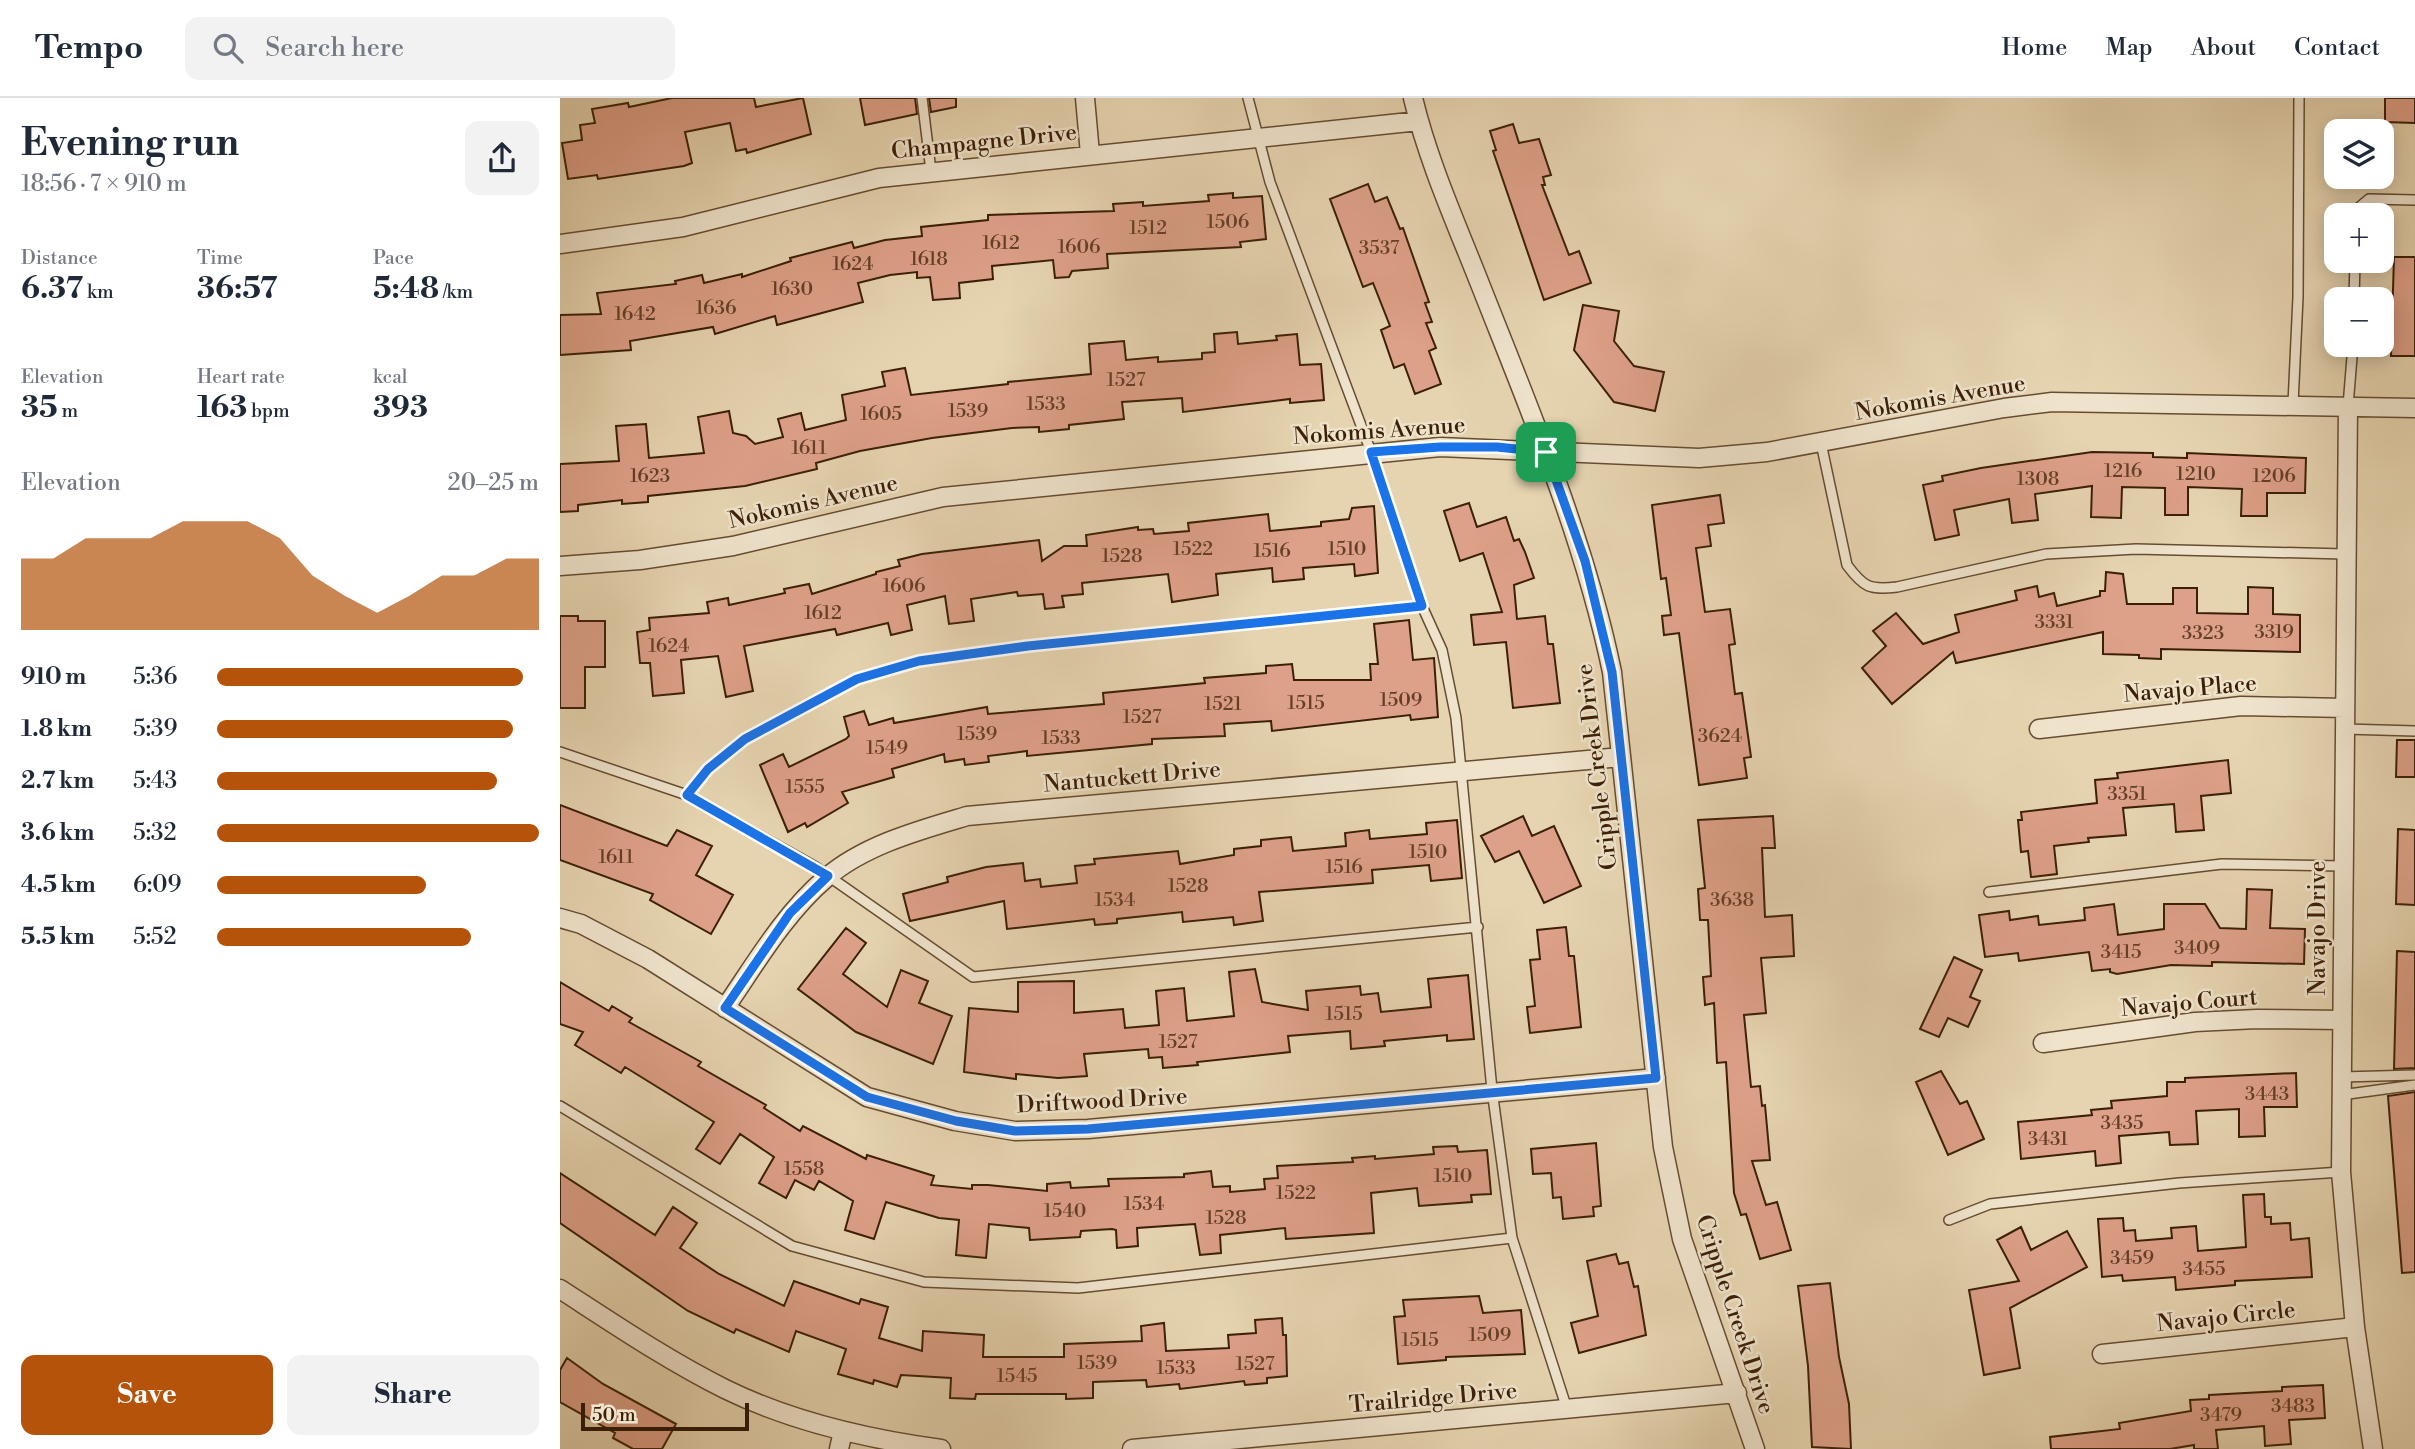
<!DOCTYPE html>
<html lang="en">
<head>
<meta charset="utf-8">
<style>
	body { margin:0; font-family:"Libre Bodoni",serif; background:#f2f2f3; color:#1f2937; height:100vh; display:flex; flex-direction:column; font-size:26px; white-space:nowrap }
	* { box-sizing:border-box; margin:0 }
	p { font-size:23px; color:#747a83 }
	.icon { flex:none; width:38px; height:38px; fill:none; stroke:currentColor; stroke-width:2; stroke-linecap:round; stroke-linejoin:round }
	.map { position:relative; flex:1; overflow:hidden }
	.sheet { display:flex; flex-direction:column; background:#fff; width:560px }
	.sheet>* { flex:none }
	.buttons { position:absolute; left:1764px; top:21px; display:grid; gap:14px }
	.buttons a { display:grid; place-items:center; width:70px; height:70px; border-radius:14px; background:#fff; box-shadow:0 4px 18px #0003; font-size:35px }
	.scale { position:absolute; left:21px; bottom:18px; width:168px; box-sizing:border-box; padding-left:7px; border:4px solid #3c1f07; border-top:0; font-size:19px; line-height:24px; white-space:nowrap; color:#3c1f07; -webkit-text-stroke:5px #efe3cc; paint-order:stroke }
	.pin { position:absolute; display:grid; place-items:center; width:60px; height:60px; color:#fff; margin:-30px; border-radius:14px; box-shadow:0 4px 10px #0006 }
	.round { display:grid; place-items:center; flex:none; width:74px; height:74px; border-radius:14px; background:#f2f2f3 }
	.overview { display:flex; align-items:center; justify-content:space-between; height:119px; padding:0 21px }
	h1 { font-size:38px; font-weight:800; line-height:52px }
	.metrics { display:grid; grid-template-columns:repeat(3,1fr); gap:10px; height:119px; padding:7px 21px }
	.metrics div { display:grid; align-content:center }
	.metrics b { font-size:30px; font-weight:800 }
	.metrics small { font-size:19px; font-weight:400 }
	.metrics p { font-size:19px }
	.chart { height:196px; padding:14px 21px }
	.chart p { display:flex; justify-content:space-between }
	.chart svg { width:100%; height:126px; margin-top:7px; fill:#b45309; opacity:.7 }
	.primary-button { display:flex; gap:14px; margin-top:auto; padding:14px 21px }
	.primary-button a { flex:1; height:80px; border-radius:14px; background:#b45309; color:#fff; font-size:28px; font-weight:800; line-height:80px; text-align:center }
	.primary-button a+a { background:#f2f2f3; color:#1f2937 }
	ul { padding:0 21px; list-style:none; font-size:23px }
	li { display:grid; grid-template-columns:112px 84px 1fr; align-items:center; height:52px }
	li i { height:18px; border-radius:9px; background:#b45309 }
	header { display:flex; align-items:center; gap:42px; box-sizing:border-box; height:98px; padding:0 35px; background:#fff; border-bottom:2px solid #e0e1e3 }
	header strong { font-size:33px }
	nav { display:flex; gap:38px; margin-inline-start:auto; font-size:24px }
	.search { width:490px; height:63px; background:#f2f2f3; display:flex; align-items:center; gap:18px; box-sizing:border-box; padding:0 24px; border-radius:14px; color:#747a83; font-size:26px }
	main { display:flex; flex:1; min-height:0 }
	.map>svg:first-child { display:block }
</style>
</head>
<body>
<header>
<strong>Tempo</strong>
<div class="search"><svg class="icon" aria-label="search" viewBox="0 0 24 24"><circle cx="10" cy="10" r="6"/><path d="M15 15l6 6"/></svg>Search here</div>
<nav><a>Home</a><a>Map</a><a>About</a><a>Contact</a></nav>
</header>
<main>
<section class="sheet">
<div class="overview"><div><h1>Evening run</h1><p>18:56 · 7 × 910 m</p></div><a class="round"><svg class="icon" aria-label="share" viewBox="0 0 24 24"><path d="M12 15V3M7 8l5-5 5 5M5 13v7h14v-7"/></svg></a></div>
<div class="metrics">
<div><p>Distance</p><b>6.37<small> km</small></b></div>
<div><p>Time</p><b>36:57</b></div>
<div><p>Pace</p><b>5:48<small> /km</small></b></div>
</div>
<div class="metrics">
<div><p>Elevation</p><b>35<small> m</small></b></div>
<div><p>Heart rate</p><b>163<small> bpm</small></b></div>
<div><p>kcal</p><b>393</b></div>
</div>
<div class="chart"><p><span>Elevation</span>20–25 m</p>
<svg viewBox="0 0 160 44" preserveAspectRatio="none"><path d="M0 44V19L10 19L20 12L30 12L40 12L50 6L60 6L70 6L80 12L90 25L100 32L110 38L120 32L130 25L140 25L150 19L160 19V44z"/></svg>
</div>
<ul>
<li><b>910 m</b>5:36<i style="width:95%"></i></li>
<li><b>1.8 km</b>5:39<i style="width:92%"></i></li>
<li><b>2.7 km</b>5:43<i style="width:87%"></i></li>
<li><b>3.6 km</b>5:32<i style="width:100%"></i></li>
<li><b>4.5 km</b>6:09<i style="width:65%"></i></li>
<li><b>5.5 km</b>5:52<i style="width:79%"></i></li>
</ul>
<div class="primary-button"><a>Save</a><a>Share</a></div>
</section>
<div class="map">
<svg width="1855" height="1351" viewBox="0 0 1855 1351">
	<rect width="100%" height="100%" fill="#e6d4b0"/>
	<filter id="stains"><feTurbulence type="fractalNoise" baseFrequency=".00286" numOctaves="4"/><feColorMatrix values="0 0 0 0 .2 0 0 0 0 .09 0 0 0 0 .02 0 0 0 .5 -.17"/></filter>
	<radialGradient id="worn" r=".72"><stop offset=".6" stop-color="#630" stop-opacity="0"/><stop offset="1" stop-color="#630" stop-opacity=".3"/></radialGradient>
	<path fill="#dda088" stroke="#3c1f07" stroke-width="2" d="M112,0H194L196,9L243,0L251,36L187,55L186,51L176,53L170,25L125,34L132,65L124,68L38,81L37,77L8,81L2,45L22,42L20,27L35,25L32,11L68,5L69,9Z
		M300,0H355L357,16L305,27Z
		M369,0H396V9L371,14Z
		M1825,0H1855V25L1825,24Z
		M953,26L959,45L979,41L991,77L983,79L985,87H982L1009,157L1019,153L1031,185L984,202L933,53L936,52L930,33Z
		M808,86L815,104L827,99L840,131L843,130L869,204L865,205L872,224L866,225L876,250L869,253L881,286L855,296L844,266L834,270L821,232L830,228L813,185L803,189L770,101Z
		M673,95V100L702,98L706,141L680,144L681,149L547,156L548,170L512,173L509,179L495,180L493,162L432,168L433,181L399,185L400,200L373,202L370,179L357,180V174L330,177L298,185L303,204L217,227L215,218L155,236L153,229L70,243L71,252L0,257V217L41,216L37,195L116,186L115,183L142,177L144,185L182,176V179L231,163L230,160L292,144L294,150L325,142L362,138L361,129L428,122V117L554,113L553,106L583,104V108L649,103L648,97Z
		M1834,159H1855V258H1831Z
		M1023,207L1059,213L1054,243L1074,268L1104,274L1095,313L1054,304L1014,252Z
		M677,234L678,246L717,242L716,238L737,236L740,267L761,266L764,302L730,305V301L623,314L622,300L562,304L564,321L509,327V331L479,334V329L452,330L372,340L300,353L256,365L257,371L185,388L88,398V404L62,406V402L18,407V413L0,414V366L59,363L56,328L86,326L89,360L144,355L138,319L169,313L173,335L186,338L195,346L223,339L218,321L241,315L245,332L286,322L282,297L325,288L322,274L345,270L351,297L448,286V284L531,276L529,246L564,243L566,262L598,259V264L642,261V255L655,254L654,236Z
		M1532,354L1593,355V359L1627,360V355L1746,360L1745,395H1707V418H1681L1682,391L1628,389V417H1605V390L1562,389L1561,420L1531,419L1532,388L1475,396L1478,422L1452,425L1449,401L1394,412L1399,437L1375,442L1363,387L1383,383L1382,378L1421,370Z
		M1160,397L1164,425L1148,427L1151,448L1136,450L1145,514L1170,511L1175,546L1169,547L1175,596L1182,595L1191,659L1184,660L1187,680L1139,687L1119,535L1104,537L1102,518L1111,517L1106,480L1101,481L1092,407Z
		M909,405L917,429L946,419L954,443L959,441L965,454L974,480L954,487L957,521L985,518L988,546H993L1000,605L953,610L946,544L914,547L911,517L942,514L923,455L900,463L884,413Z
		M814,408L818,475L795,478L794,466L743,470L744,481L713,484L712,470L656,476L658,497L612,504L608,476L522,485L523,496L502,498L504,509L485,511L483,496L458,498L457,494L411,501L414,523L389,526L385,498L347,507L352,532L331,537L328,525L277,537L275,531L184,548L193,593L166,599L158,558L121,562L124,595L93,598L90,565H80L77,534L90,532L89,520L149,515L147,504L168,500L169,507L225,495L224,491L249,486L252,496L316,476V474L340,468L338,462L362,456L479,442L482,463L504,448H527L526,437L578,429V432L593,431L594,436L629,433L628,425L708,416L710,433L761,428V424L789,421L792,410Z
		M1546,474L1563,476L1567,506H1613V490H1637V515L1688,516V489L1713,490V516L1740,517V554L1601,551V561L1579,560V557L1543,556V534L1396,565L1393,554L1332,606L1302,570L1326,548L1313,533L1336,515L1363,546L1399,534L1395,517L1457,502L1455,493L1477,488L1479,499L1494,495L1497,508L1540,498V493H1545Z
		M0,518H18V523H45V569H25V610H0Z
		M849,522L853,562L874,560L878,619L851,622L850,617L712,633L711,623L664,626L665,638L592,641V646L467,658V653L428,658L429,664L405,667L404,661L385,664L384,656L332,671L334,679L282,694L288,705L247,729L245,725L228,734L200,667L223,656L229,669L286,641L289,638L284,619L304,613L309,627L333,620L334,625L427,609L428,616L544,606L543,595L645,585L644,580L706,575V568L732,566L734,582H811L810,566H818L814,526Z
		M1837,642H1855V679H1836Z
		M1668,662L1671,695L1641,698L1644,732L1616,734L1614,706L1563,710L1566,737L1528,740L1529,744L1494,748L1497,776L1471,779L1468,753L1461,754L1458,722H1462L1461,714L1537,705L1535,682L1558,680L1557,675Z
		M0,707L107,748L117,732L152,748L136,777L173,797L151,836L90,802L93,796L0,762Z
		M963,718L972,738L994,728L1021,788L984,805L959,753L935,764L921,738Z
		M1213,718L1215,750H1202L1205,819L1232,817L1234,858L1201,860L1206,915L1184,917L1191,989L1200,988L1202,1008L1205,1007L1210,1062L1192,1063L1206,1107L1217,1104L1231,1152L1200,1161L1186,1116L1181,1117L1174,1095L1166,964L1157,965L1154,905L1145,907L1143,879L1151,878L1148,822H1140L1138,791L1145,790L1138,722Z
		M897,722L902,780L871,783L869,767L812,772L813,785L699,794L703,823L674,827L673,819L623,824L622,814L557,821V825L535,827L534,821L447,831L444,803L350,823L343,796L388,784L387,779L426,769L463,765L465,783L480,781L481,789L517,785L515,768L535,766L534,761L618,753L620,766L674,757V751L701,748V742L731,739L733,753L786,748L785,735L809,732L810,741L867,736L866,725Z
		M1838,731L1855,732V807L1836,806Z
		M1687,791L1712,792L1710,830L1745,831L1744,866L1652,864V868L1611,867L1557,876L1550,874V871L1532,873L1529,854L1459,863L1458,855L1425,859L1419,817L1449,813L1450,822L1478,818L1479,827L1525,822L1524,810L1554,806L1558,837L1604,831V806H1645L1660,830L1686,831Z
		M1006,829L1009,858H1014L1021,929L970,935L967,909L975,908L970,862L980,861L977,832Z
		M286,830L306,845L283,876L327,909L341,872L368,883L359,905L392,918L373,966L296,934L238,891Z
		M1837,853L1855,854V970L1834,971Z
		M1394,859L1422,872L1410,899L1420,903L1408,929L1388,920L1379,939L1360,931Z
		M695,871L702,904L748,912L746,893L800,888L801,897L818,895L821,914L871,909L868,881L908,877L914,941L887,943V937L824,943L825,948L791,951L790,933L728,938L730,954L637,964L638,967L603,970L602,959L589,960L588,951L524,956L527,978L498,980L456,976V981L404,974L409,910L458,914V884L514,883V915L563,911L565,930L599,927L596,893L624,890L627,923L674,918L669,874Z
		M0,884L49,913L52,908L72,920L69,924L141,964L138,968L206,1007L204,1010L240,1033L243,1028L306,1061L307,1057L374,1078L371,1087L412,1091V1087H428L487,1093V1086L510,1084L511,1090L549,1088L548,1081L624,1079V1076L651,1073L653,1089L670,1088V1094L705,1091L704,1081L718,1080L717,1068L793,1064L792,1060L815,1058V1061L874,1056L873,1049L897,1048L898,1054L927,1052L931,1096L911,1097L912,1104L859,1108L857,1090L811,1095L814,1135L726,1141L725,1130L660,1137L661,1155L640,1157L635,1126L577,1130L578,1148L557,1150L556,1132L552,1131L521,1133L520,1139L470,1142L469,1130L429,1126L426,1160L396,1157L399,1122L379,1120L326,1104L314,1141L285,1132L293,1103L259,1083L254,1092L235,1082L226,1100L199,1085L214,1059L180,1036L160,1066L136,1051L154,1024L65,969L61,975L15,947L23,934L0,926Z
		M1381,973L1400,1006L1407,1003L1424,1041L1388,1057L1356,984Z
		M1736,975L1737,1009H1704L1705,1038L1679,1039V1011L1636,1013L1638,1046L1610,1047L1609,1034L1559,1038L1561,1065L1536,1068L1535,1053L1461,1061L1458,1024L1532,1017L1531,1012L1552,1010L1551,1003L1607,998V984H1625V980Z
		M1855,994V1174L1842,1175L1828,998Z
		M1036,1045L1041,1108L1033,1109L1034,1118L1003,1121L1001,1099L993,1100L991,1075L973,1076L971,1051Z
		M0,1075L95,1137L113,1109L137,1125L120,1150L159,1176L224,1208L234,1183L299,1206L301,1201L328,1209L319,1240L362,1253L363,1233L424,1237L423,1259H504V1246L582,1243L581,1228L604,1225L606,1253L669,1250L668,1237L696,1235L695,1222L722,1220L723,1237H726L727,1278L707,1280V1285L685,1287L684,1283L620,1291L619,1286L587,1289L586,1282L533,1284V1300L506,1301V1296H416L415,1301L390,1300L391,1280L341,1277L337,1289L314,1282L313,1286L278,1276L286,1251L236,1233L229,1254L176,1231L174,1235L128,1213L0,1125Z
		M1704,1096L1705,1119H1711V1126L1730,1125L1731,1142L1749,1140L1752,1179L1675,1183V1187L1616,1192L1615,1179L1563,1183L1562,1177L1542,1179L1538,1121L1563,1120L1564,1133L1575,1132L1576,1143L1612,1140L1611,1130L1636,1128L1638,1153L1686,1149L1683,1097Z
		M1461,1129L1471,1152L1507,1133L1527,1169L1450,1210L1460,1270L1424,1277L1409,1192L1459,1183L1437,1142Z
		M1056,1156L1059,1166L1068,1164L1074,1189L1078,1188L1086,1237L1019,1255L1011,1225L1038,1218L1027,1163Z
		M1270,1185L1279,1259L1289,1306L1291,1351L1252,1349L1248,1268L1238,1188Z
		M919,1198L923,1215L961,1212L965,1256L886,1259V1262L838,1266L834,1219L845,1218L843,1202Z
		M7,1260L43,1286L116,1326L102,1351H73L53,1340L55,1335L0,1304V1272Z
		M1763,1287L1765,1320L1729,1322L1731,1346L1705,1348L1704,1328L1656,1332L1658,1351H1634V1347L1610,1351H1491L1490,1339L1560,1331L1559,1325L1631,1313L1630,1302L1649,1301V1297L1722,1293V1289Z"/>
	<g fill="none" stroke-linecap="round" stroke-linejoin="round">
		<defs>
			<path id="lane" d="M362,0L371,73
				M1797,117V111L1809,101L1855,102
				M1794,201L1795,163
				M1733,306L1738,199L1739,0
				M1788,308L1793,247
				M1261,345L1287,467C1304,490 1310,492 1337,489L1486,456L1576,451L1785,456
				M862,508L468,548L359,563L297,581L185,641L148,671L127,697L254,768L413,879L918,829
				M1785,631L1855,633
				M0,654L127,697
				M1429,794L1662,766L1782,768
				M1782,979L1855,977
				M1781,997L1855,987
				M0,1008L232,1148L364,1184L518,1190L952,1140L932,992L896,620L882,552L862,508L811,354L710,84L688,0
				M1389,1122L1430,1106L1619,1085L1781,1074
				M952,1140L1007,1311"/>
			<path id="street" d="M525,0L530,56
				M853,0C868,63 896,125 920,186C970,313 1024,439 1052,574L1103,1049L1122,1141L1195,1351
				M0,146L123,129L319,80L859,23
				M1788,308L1781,1074L1795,1229L1813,1351
				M0,468L80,462L173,448L383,399L880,349L1139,360L1207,354L1444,310L1492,304L1855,310
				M1479,631L1681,608L1785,610
				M0,820L21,826L88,861L307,999L395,1023L455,1033L528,1031L1096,980
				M165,910C196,865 224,816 266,780C304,747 360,732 407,718L1061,659
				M1483,945L1635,924L1697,921L1781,922
				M0,1191C54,1226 107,1262 165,1291C232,1324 307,1341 381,1351
				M1542,1256L1795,1229
				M279,1351L283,1333
				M572,1351L1177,1295"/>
		</defs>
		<use href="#lane" stroke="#664c31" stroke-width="12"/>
		<use href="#street" stroke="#664c31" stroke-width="21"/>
		<use href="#lane" stroke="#efe3cc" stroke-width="9"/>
		<use href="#street" stroke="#efe3cc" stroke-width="18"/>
	</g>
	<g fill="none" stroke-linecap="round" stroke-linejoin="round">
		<defs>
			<path id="route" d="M880,349H937L986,354L1025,463L1052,574L1096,980L528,1031L455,1033L396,1023L307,999L165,910L230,815L268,778L127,697L148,671L185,641L297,581L359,563L468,548L862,508L811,354Z"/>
		</defs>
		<use href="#route" stroke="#fff" stroke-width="14"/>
		<use href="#route" stroke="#1a73e8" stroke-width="9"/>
	</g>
	<g text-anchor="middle" stroke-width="5" stroke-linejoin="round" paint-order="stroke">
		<g font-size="19" fill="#643f27">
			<text x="668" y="130">1506</text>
			<text x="588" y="136">1512</text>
			<text x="441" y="151">1612</text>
			<text x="519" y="155">1606</text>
			<text x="819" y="156">3537</text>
			<text x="369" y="167">1618</text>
			<text x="293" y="172">1624</text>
			<text x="232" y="197">1630</text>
			<text x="156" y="216">1636</text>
			<text x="75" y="222">1642</text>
			<text x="566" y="288">1527</text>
			<text x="486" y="312">1533</text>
			<text x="408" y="319">1539</text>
			<text x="321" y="322">1605</text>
			<text x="249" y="356">1611</text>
			<text x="1563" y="379">1216</text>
			<text x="1636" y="382">1210</text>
			<text x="90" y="384">1623</text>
			<text x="1714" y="384">1206</text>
			<text x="1478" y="387">1308</text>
			<text x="633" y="457">1522</text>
			<text x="787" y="457">1510</text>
			<text x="712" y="459">1516</text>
			<text x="562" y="464">1528</text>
			<text x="344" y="494">1606</text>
			<text x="263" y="521">1612</text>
			<text x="1494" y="530">3331</text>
			<text x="1714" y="540">3319</text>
			<text x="1643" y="541">3323</text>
			<text x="109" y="554">1624</text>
			<text x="841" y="608">1509</text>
			<text x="746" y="611">1515</text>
			<text x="663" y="612">1521</text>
			<text x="582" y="625">1527</text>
			<text x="417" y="642">1539</text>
			<text x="1160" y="644">3624</text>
			<text x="501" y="646">1533</text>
			<text x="327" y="656">1549</text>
			<text x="245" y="695">1555</text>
			<text x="1567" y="702">3351</text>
			<text x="868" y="760">1510</text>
			<text x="56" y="765">1611</text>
			<text x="784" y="775">1516</text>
			<text x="628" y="794">1528</text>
			<text x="555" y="808">1534</text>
			<text x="1172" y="808">3638</text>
			<text x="1637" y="856">3409</text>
			<text x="1561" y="860">3415</text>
			<text x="784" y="922">1515</text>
			<text x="618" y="950">1527</text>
			<text x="1707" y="1002">3443</text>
			<text x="1562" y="1031">3435</text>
			<text x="1488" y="1047">3431</text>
			<text x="244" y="1077">1558</text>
			<text x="893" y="1084">1510</text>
			<text x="736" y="1101">1522</text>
			<text x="584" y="1112">1534</text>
			<text x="505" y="1119">1540</text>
			<text x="666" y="1126">1528</text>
			<text x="1572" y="1166">3459</text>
			<text x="1644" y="1177">3455</text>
			<text x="930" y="1243">1509</text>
			<text x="860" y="1248">1515</text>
			<text x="537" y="1271">1539</text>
			<text x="695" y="1272">1527</text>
			<text x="616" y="1276">1533</text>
			<text x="457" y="1284">1545</text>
			<text x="1733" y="1314">3483</text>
			<text x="1661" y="1323">3479</text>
		</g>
		<g font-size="23" fill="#3c1f07" stroke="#efe3cc">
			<text transform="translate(424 43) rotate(-6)" y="8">Champagne Drive</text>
			<text transform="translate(1380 299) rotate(-10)" y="8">Nokomis Avenue</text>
			<text transform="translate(819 332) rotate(-4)" y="8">Nokomis Avenue</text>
			<text transform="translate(253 403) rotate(-13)" y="8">Nokomis Avenue</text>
			<text transform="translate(1630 590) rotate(-5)" y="8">Navajo Place</text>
			<text transform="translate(1036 669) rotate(-97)" y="8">Cripple Creek Drive</text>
			<text transform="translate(572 678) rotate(-5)" y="8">Nantuckett Drive</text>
			<text transform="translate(1757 830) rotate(-90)" y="8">Navajo Drive</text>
			<text transform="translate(1629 904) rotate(-5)" y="8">Navajo Court</text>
			<text transform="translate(542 1002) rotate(-3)" y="8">Driftwood Drive</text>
			<text transform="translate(1176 1216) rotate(72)" y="8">Cripple Creek Drive</text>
			<text transform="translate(1666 1218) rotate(-6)" y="8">Navajo Circle</text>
			<text transform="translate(873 1299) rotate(-5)" y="8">Trailridge Drive</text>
		</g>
	</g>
	<rect width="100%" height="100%" filter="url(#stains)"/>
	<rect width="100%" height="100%" fill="url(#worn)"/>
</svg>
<div class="buttons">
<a><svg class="icon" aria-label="layers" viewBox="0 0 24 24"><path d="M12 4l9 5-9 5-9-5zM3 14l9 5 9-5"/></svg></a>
<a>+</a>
<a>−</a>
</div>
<div class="scale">50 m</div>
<div class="pin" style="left:986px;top:354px;background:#1e9e55"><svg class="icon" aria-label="arrive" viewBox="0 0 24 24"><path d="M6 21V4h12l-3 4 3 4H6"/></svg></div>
</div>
</main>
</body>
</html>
